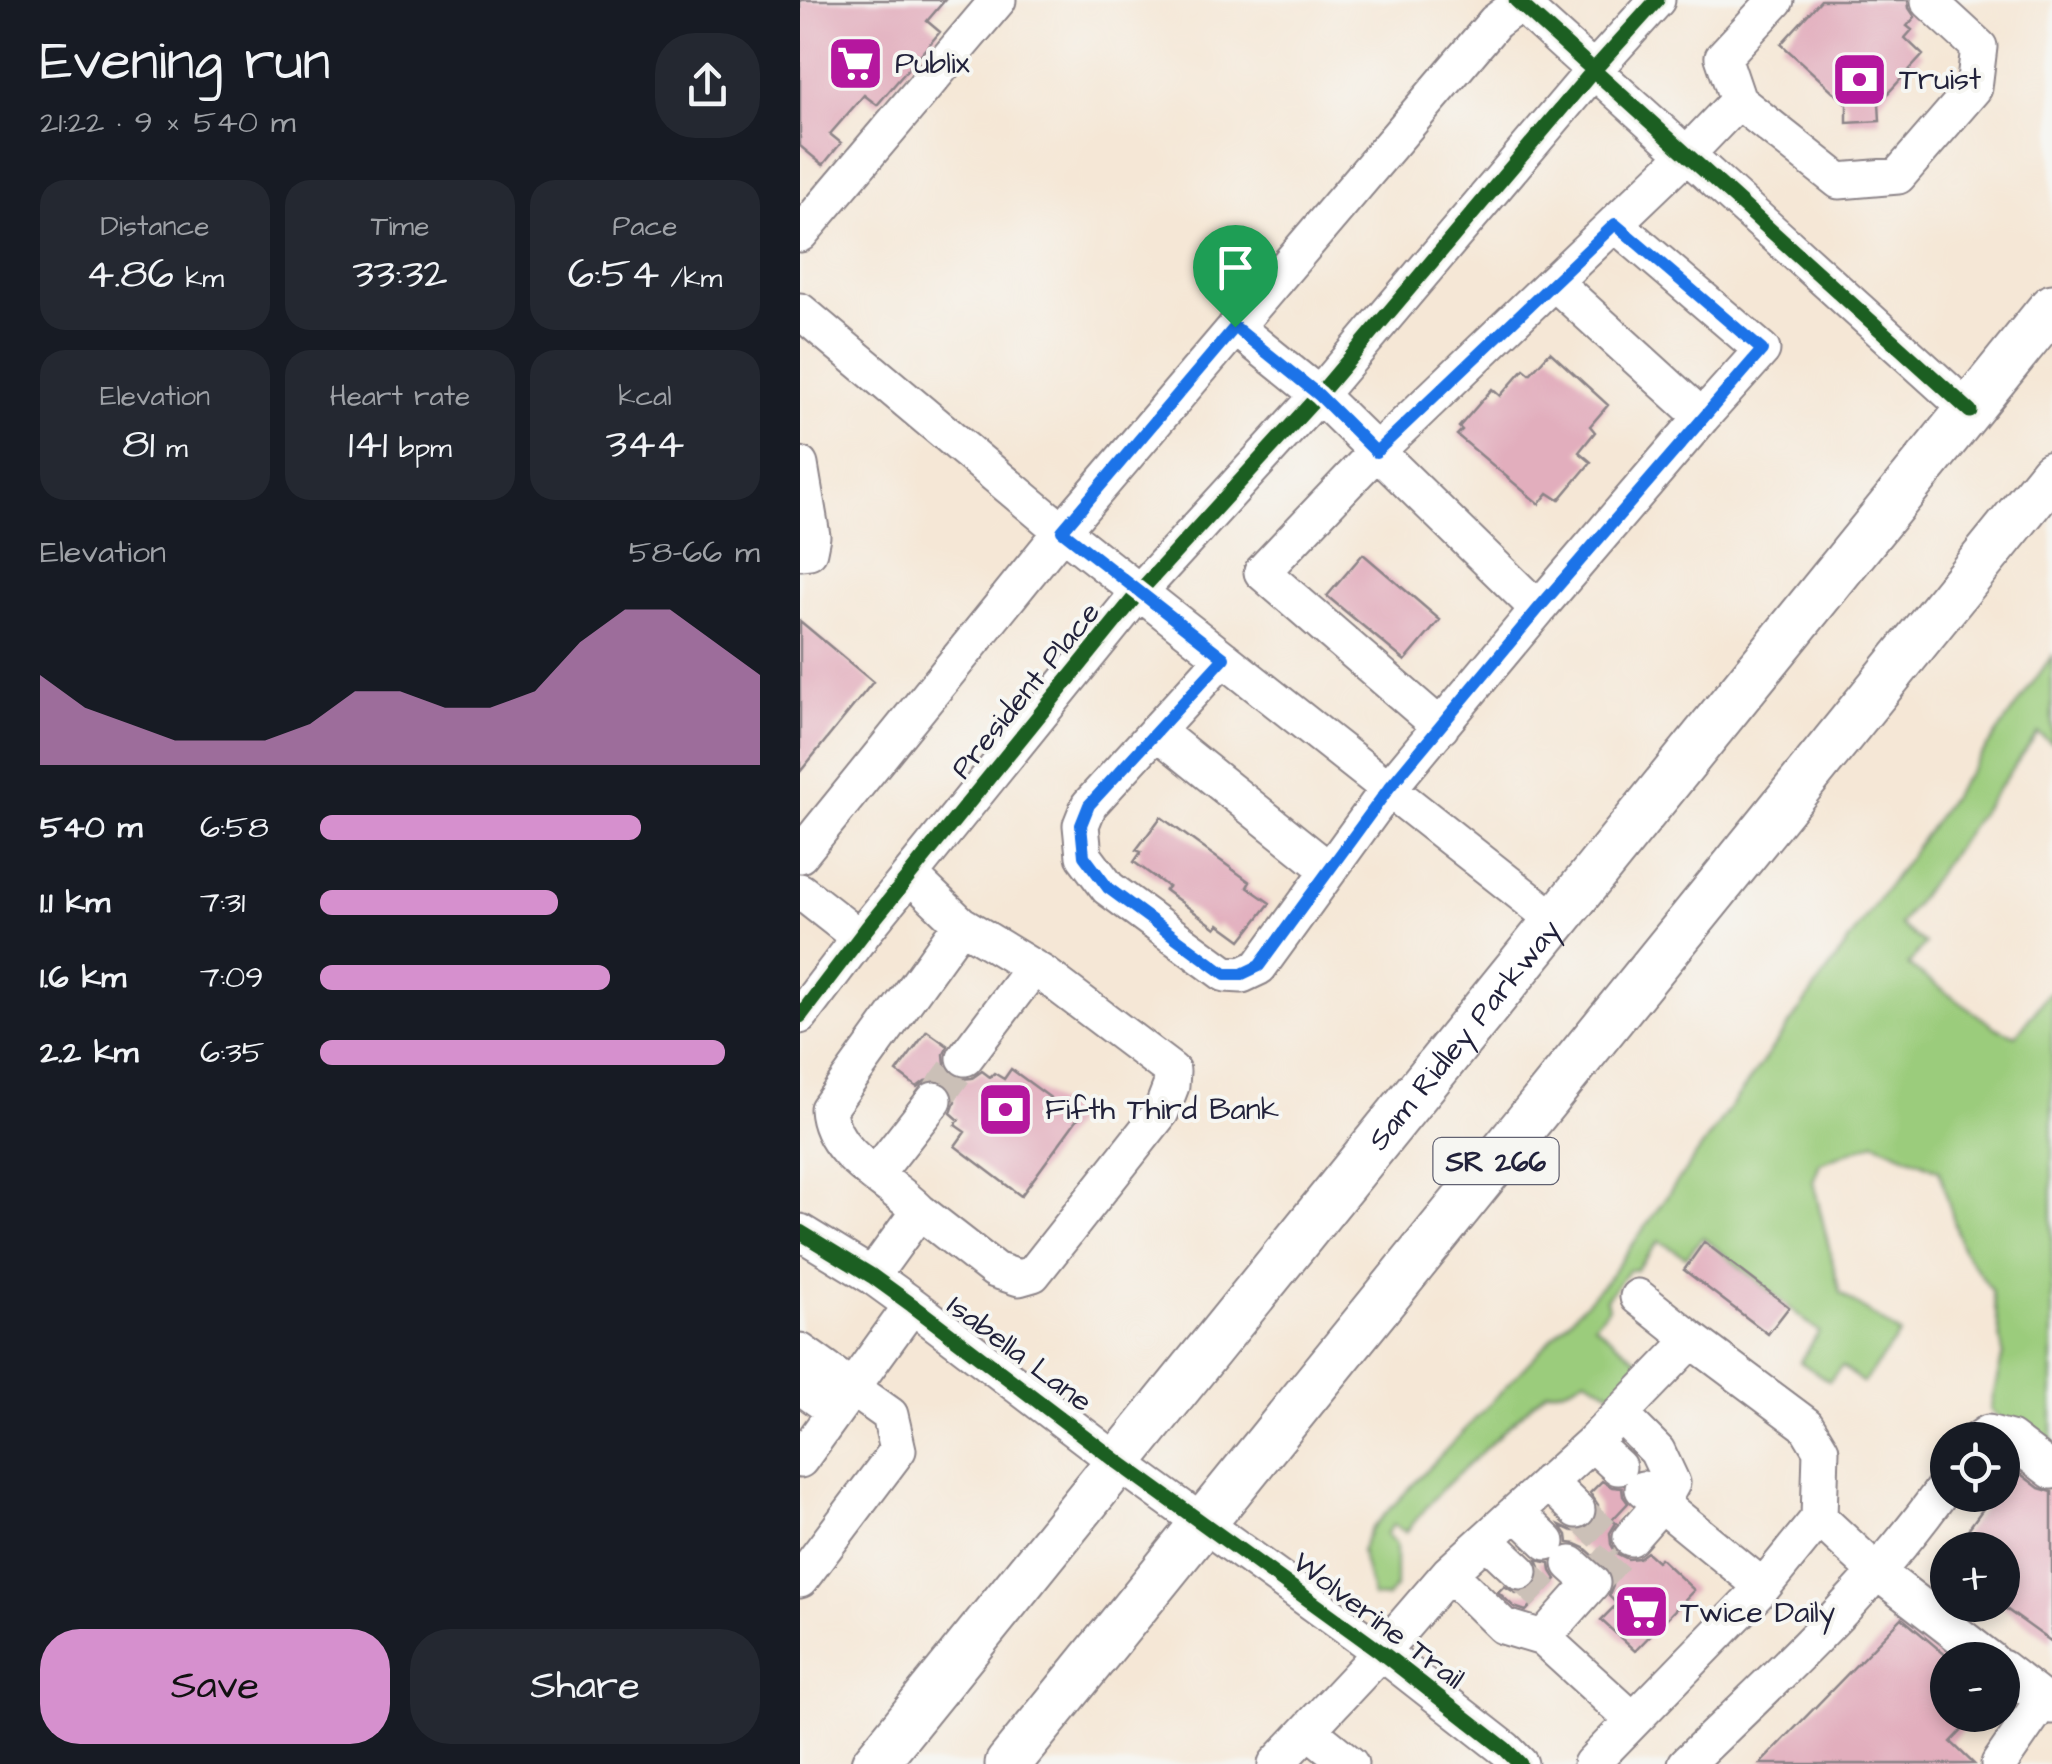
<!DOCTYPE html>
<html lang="en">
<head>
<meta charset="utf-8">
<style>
	body { margin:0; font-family:"Architects Daughter",sans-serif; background:#242831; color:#f1f3f6; height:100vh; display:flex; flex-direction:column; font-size:38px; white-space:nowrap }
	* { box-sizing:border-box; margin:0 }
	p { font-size:32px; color:#9ea1a6 }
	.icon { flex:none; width:55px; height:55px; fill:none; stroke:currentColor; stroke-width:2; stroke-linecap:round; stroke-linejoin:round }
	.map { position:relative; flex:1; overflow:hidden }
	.side { display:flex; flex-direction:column; background:#171b24; width:800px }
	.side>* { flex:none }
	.tools { position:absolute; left:1130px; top:1422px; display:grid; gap:20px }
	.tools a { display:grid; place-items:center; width:90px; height:90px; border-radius:50%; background:#171b24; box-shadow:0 5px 15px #0003; font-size:50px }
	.pin { position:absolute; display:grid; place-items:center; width:85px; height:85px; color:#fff; margin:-102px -42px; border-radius:50% 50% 50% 0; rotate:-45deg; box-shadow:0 0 10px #0007 }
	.pin .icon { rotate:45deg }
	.round { display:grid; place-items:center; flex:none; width:105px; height:105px; border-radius:40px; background:#242831 }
	.headline { display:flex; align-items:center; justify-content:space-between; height:170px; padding:0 40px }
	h1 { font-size:55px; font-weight:600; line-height:75px }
	.stats { display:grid; grid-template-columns:repeat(3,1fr); gap:15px; height:170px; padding:10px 40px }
	.stats div { display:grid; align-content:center; border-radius:25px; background:#242831; text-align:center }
	.stats b { font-size:42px; font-weight:600 }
	.stats small { font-size:28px; font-weight:400 }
	.stats p { font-size:28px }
	.chart { height:280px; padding:20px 40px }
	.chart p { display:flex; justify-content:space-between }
	.chart svg { width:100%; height:180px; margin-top:10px; fill:#d690ce; opacity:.7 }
	.primary-button { display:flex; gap:20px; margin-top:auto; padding:20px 40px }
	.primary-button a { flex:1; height:115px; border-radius:40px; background:#d690ce; color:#111; font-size:40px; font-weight:600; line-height:115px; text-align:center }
	.primary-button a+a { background:#242831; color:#f1f3f6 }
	ul { padding:0 40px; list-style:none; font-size:32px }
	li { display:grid; grid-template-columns:160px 120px 1fr; align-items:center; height:75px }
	li i { height:25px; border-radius:12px; background:#d690ce }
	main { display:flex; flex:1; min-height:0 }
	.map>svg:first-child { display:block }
</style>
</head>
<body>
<main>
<section class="side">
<div class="headline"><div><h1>Evening run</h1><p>21:22 · 9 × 540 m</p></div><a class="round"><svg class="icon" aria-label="share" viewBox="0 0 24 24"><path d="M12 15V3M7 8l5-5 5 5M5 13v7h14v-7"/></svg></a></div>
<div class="stats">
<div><p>Distance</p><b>4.86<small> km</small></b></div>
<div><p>Time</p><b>33:32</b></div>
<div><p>Pace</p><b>6:54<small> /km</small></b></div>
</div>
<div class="stats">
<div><p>Elevation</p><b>81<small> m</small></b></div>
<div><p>Heart rate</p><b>141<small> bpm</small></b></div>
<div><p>kcal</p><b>344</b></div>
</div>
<div class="chart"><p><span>Elevation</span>58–66 m</p>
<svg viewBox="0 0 160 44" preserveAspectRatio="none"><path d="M0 44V22L10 30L20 34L30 38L40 38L50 38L60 34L70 26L80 26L90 30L100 30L110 26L120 14L130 6L140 6L150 14L160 22V44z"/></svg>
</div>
<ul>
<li><b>540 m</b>6:58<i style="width:73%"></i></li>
<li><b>1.1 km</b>7:31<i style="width:54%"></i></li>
<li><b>1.6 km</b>7:09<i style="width:66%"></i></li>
<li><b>2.2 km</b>6:35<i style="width:92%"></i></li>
</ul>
<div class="primary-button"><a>Save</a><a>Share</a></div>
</section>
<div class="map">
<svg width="1252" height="1764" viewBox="0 0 1252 1764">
	<rect width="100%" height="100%" fill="#f6f6f2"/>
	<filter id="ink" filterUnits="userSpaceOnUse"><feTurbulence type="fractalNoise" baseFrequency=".01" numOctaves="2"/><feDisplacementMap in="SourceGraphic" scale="20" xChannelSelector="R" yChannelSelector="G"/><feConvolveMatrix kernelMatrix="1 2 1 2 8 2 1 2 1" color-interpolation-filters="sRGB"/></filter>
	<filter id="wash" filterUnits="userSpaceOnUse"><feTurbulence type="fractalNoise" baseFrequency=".0048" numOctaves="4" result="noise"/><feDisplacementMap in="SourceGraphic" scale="40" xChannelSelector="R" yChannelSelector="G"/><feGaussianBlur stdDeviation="2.25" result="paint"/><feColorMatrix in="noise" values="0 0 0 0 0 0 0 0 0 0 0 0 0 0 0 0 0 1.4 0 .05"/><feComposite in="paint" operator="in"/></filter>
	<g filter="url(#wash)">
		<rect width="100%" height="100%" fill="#f5e7d6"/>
		<path fill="#9bcc7b" stroke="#5e775b" stroke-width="2.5" d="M1252,656V743L1238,733L1100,925L1125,944L1108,965L1196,1028L1216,1036L1249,992L1252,994V1456L1190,1410L1203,1353L1192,1291L1162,1249L1139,1170L1075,1142L1020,1163L1013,1181L1040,1293L1100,1334L1063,1383L1042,1366L1029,1381L1000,1362L1019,1332L903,1237L886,1257L859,1241L836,1270H829L806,1299L808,1308L794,1324L849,1369L832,1391L814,1394L786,1378L765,1389L746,1391L640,1491L606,1532L593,1525L586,1534L596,1544V1586L586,1598L573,1597L561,1551L570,1530L808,1279Z"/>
		<g id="blocks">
			<path fill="#e2aebd" d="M0,0H145L127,21L140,32L77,105L64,95L30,134L41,143L23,165L0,146Z
				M1021,0H1108L1109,8L1115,17L1107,26L1112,30L1105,38L1123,55L1079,103L1080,121L1047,123V104L981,44Z
				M750,352L808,405L790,426L795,432L779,452L791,462L759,500L748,493L739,504L657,435L662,430L659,427L692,389L700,396L724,369L730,374Z
				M563,554L640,620L605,661L527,596Z
				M0,621L73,682L0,772Z
				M361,817L450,882L447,887L470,903L441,940L419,924L416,928L365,890L368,887L334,862L341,852L336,850Z
				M127,1031L148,1046L144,1054L145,1065L153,1075L161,1079L172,1078L182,1071L190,1077L194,1073L204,1079L211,1069L278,1118L221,1196L155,1146L165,1132L155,1125L159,1120L151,1113L155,1102L154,1093L148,1084L136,1079L125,1081L117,1087L97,1072Z
				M904,1242L989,1307L968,1334L884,1270Z
				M1213,1468L1239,1488L1252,1492V1642L1202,1606V1550H1153L1193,1495H1202V1482Z
				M802,1481L812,1487L822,1488L823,1496L828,1503L812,1520L816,1523L810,1533L811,1544L816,1553L828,1559L839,1558L847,1552L857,1561L860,1558L894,1590L835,1651L801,1620L817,1604L809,1596L813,1586L812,1576L806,1567L785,1548L776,1544L768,1543L767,1535L760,1525L773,1531H782L793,1524L798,1514V1505L790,1493Z
				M737,1560L750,1563L751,1571L756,1579L726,1611L714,1607L698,1592L704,1586L716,1593L727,1592L735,1587L741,1576L740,1567Z
				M1102,1618L1148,1657V1715H1177L1151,1742L1174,1764H960Z"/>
		</g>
	</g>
	<g filter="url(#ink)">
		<use href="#blocks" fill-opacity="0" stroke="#8c8488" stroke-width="2.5"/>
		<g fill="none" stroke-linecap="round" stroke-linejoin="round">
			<path stroke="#cbc0b7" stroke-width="35" stroke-dasharray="35 18" stroke-linecap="butt" d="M134,1100L165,1058
				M777,1510L820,1550
				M720,1572L744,1595
				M792,1583L831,1538"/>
			<defs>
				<path id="minor" d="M716,0L1170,411
					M720,3L695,22L262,531L756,921
					M938,101L1039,181L1098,176L1174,88L1179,47L1129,1
					M815,224L962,350L902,417
					M0,234L198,0
					M0,311L262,531L0,855
					M0,465L12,536L9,551L0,552
					M738,609L902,417L755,283
					M423,658L289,805L281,825L284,856L308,888L425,974L442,975L459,967L589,788L738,609L519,395L435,327
					M641,727L462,572L576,452L887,154L938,101L923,57L976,0
					M356,731L529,870
					M110,875L161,924
					M0,891L60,938
					M0,1016L67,928L339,592L519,395L793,71L857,0
					M165,1058L233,968
					M76,1174L134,1100
					M0,1232L72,1276L112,1305L318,1462L581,1652L705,1749L720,1764
					M72,1276L119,1211C89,1180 31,1156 28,1109L161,924L245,975L372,1071L371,1086L361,1112L233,1274L219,1278L195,1270L119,1211
					M838,1297L892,1340
					M0,1351L90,1415L98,1450L0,1580
					M0,1386L35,1411
					M820,1414L857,1451L872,1483L860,1505L831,1538
					M1178,1440L1188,1433L1210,1439L1252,1471
					M792,1443L818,1467
					M0,1460L112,1305
					M748,1482L777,1510
					M843,1489L963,1587
					M716,1512L747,1542
					M1019,1518L1077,1572L1191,1660
					M686,1540L720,1572
					M649,1573L703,1626L743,1638L833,1720
					M743,1638L792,1583L771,1564
					M1202,1668L1243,1700
					M509,1731L550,1764
					M476,1764L581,1652L649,1573L792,1443L892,1340L1006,1425L1021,1450L1019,1518L963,1587L791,1764
					M886,1764C978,1675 1074,1588 1148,1482
					M1199,1764L1243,1700L1252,1706"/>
				<g id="major">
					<path id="s1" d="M74,1764L1252,307"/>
					<path d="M208,1764L1252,474"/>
				</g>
			</defs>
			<use href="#minor" stroke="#8c8488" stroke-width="39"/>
			<use href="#major" stroke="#8c8488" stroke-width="49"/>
			<use href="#minor" stroke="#fff" stroke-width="35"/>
			<use href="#major" stroke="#fff" stroke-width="45"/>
			<defs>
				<path id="cycleway" d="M716,0L1170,411
					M0,1016L67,928L339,592L519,395L793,71L857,0
					M0,1232L72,1276L112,1305L318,1462L581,1652L705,1749L720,1764"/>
			</defs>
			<use href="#cycleway" stroke="#f6f6f2" stroke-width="21"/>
			<use href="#cycleway" stroke="#1b5e20" stroke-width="15"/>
		</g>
	</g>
	<g fill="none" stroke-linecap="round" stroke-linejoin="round" filter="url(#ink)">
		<defs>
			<path id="route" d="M815,224L962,350L738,609L589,788L459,966L442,974H425L308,888L284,856L281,825L289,805L424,658L262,531L435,327L519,395L576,452Z"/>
		</defs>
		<use href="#route" stroke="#fff" stroke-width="20"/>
		<use href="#route" stroke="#1a73e8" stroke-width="12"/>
	</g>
	<defs>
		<symbol id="supermarket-square" viewBox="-11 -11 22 22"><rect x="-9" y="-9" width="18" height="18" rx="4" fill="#b5179e" stroke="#f6f6f2"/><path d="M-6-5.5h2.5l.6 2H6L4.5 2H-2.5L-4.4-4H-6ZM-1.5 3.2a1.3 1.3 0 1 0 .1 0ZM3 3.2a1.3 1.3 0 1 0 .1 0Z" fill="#fff"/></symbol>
		<symbol id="bank-square" viewBox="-11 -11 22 22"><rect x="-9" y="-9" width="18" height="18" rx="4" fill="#b5179e" stroke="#f6f6f2"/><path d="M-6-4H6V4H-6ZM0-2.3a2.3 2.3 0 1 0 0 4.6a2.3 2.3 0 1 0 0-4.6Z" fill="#fff"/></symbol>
	</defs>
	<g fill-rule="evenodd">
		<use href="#supermarket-square" x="24" y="32" width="63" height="63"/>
		<use href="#bank-square" x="1028" y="48" width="63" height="63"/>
		<use href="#bank-square" x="174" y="1078" width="63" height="63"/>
		<use href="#supermarket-square" x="810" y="1580" width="63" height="63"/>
	</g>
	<g text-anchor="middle" stroke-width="8" stroke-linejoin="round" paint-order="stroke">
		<rect fill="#f6f6f2" stroke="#626272" stroke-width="2.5" x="633.5" y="1138" width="125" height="46" rx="8"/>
		<g font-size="28" font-weight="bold" fill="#22223b">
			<text x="696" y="1171">SR 266</text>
		</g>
		<g font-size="30" fill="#22223b" stroke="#f6f6f2" text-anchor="start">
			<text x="95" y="73">Publix</text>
			<text x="1099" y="89">Truist</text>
			<text x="245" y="1119">Fifth Third Bank</text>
			<text x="880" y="1622">Twice Daily</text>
		</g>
		<g font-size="30" fill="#22223b" stroke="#f6f6f2">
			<text transform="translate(225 690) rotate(-51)" y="10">President Place</text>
			<text dy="10" stroke="none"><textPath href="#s1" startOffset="938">Sam Ridley Parkway</textPath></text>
			<text transform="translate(220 1353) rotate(37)" y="10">Isabella Lane</text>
			<text transform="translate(579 1620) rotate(37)" y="10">Wolverine Trail</text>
		</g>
	</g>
</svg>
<div class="tools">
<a><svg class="icon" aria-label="locate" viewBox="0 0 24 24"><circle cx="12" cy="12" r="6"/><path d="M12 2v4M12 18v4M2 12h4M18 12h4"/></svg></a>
<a>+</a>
<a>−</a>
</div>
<div class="pin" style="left:435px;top:327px;background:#1e9e55"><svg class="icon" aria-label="arrive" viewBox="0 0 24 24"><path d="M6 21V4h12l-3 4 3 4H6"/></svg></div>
</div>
</main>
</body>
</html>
